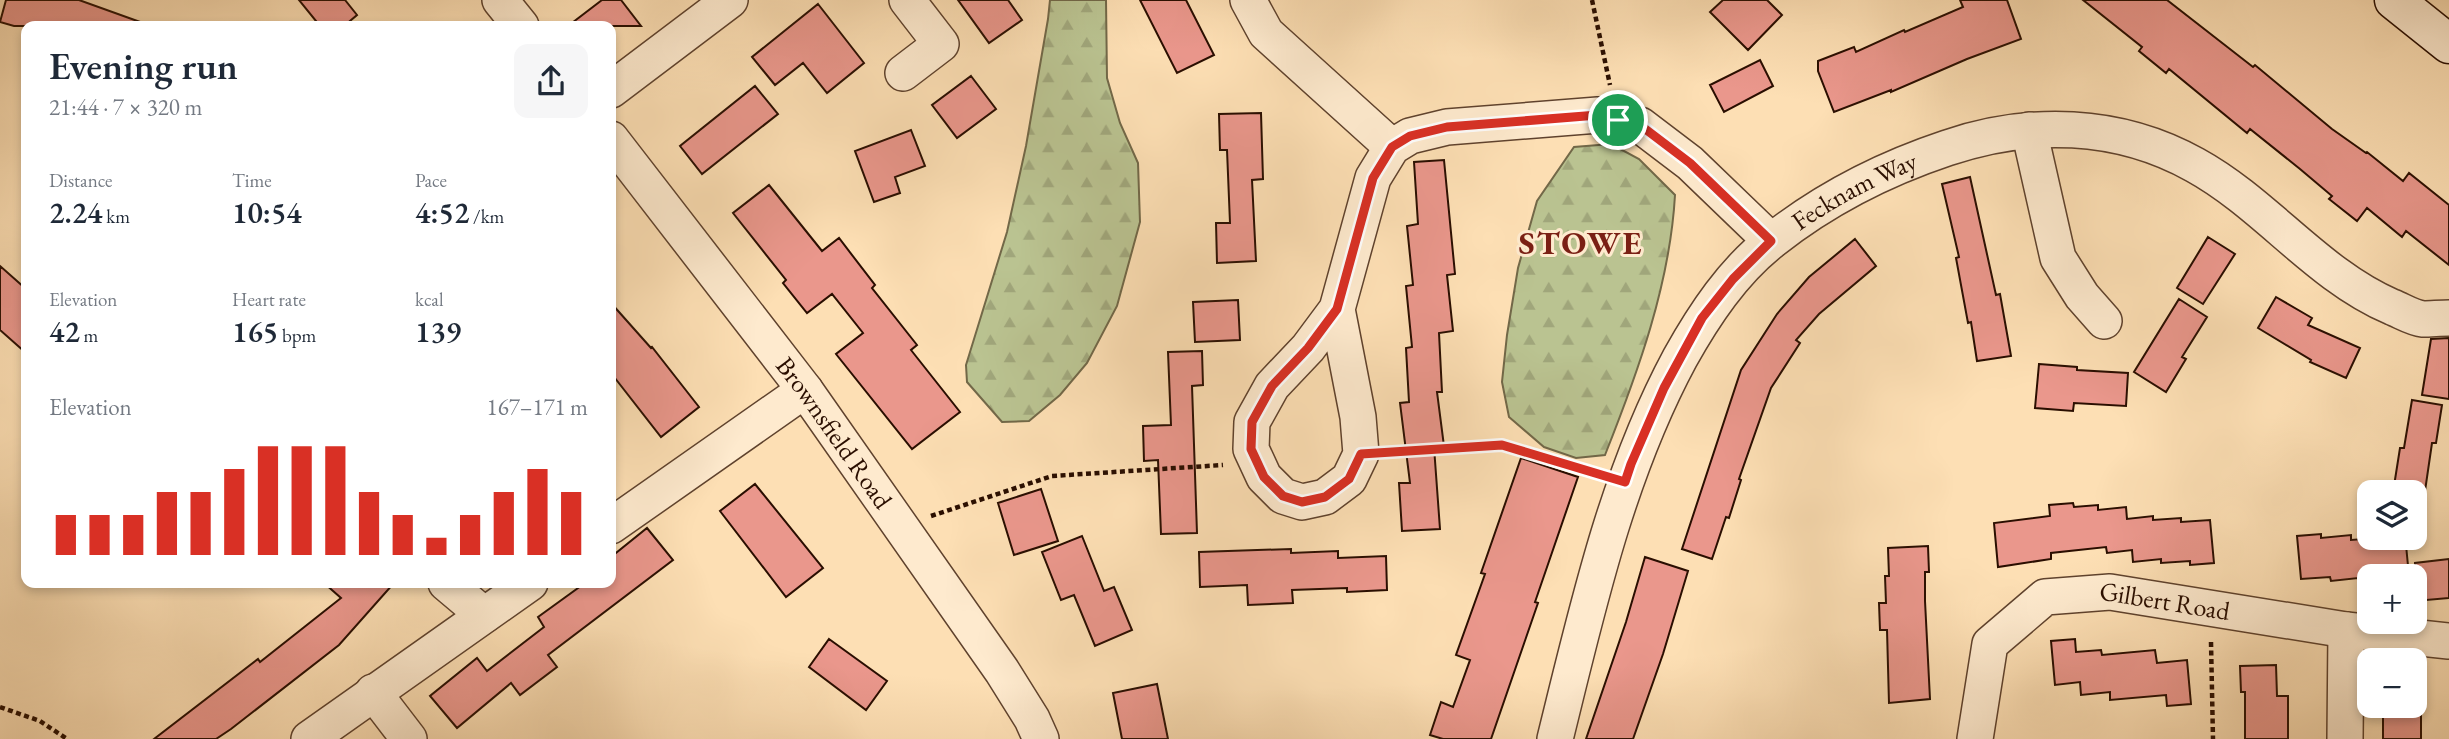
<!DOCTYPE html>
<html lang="en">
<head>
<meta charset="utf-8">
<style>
	body { margin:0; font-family:"EB Garamond",serif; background:#f6f6f7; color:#1f2937; height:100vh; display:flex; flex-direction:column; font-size:26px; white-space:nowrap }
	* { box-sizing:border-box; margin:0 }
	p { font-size:23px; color:#747a83 }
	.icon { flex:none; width:38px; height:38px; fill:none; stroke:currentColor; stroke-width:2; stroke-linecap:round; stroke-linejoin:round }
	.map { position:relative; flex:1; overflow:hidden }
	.panel { position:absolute; left:21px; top:21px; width:595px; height:567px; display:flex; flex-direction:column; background:#fff; border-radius:14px; box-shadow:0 4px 10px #0003 }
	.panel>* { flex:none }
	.buttons { position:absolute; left:2357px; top:480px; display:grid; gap:14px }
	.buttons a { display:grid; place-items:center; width:70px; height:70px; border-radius:14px; background:#fff; box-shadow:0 4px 10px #0003; font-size:35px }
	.pin { position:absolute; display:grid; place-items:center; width:60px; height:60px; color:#fff; margin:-30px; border:4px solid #fff; border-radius:50%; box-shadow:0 2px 7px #0007 }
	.round { display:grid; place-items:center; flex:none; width:74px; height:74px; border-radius:14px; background:#f6f6f7 }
	.summary { display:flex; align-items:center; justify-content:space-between; height:119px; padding:0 28px }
	h1 { font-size:38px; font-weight:600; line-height:52px }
	.metrics { display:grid; grid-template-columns:repeat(3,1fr); gap:10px; height:119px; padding:7px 28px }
	.metrics div { display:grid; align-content:center }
	.metrics b { font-size:30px; font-weight:600 }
	.metrics small { font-size:19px; font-weight:400 }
	.metrics p { font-size:19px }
	.chart { height:196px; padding:14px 28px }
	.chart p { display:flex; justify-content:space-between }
	.chart svg { width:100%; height:126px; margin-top:7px; stroke:#d93025; stroke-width:6 }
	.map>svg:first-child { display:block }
</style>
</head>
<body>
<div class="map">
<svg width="2449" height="739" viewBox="0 0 2449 739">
	<defs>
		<pattern id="forest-firs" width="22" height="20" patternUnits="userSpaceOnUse" patternTransform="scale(1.75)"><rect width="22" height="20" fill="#bac391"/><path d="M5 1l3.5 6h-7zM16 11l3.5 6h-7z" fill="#a0a67b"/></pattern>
	</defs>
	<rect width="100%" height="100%" fill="#fddfb4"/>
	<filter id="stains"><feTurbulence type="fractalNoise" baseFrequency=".00286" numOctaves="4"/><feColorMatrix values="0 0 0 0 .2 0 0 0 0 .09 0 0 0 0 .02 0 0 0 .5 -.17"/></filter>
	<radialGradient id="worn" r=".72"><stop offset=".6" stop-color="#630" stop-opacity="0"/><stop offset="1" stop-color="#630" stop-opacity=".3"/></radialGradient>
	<path fill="url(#forest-firs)" stroke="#726848" stroke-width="2" d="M1050,0H1106L1107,78L1120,123L1138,163L1140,222L1117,306L1087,363L1060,395L1029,421L1002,422L967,382L966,365L1007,232L1026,146L1048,19Z
		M1611,144L1639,159L1675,195C1670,284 1638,372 1605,455L1576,458L1544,447L1509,417L1502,382L1507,335L1518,268L1537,201L1574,147Z"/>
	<path fill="#ea978c" stroke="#2a0e00" stroke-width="2" d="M6,0H79L143,23V26H14L0,22Z
		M299,0H345L357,15L344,26H320Z
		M602,0H621L641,26H568Z
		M958,0H1008L1022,20L989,43Z
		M1140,0H1186L1214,55L1177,73Z
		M1723,0H1767L1782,15L1748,50L1710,12Z
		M1960,0H2007L2021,39L1967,59L1891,92V90L1834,112L1818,71V61L1854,47L1856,52L1904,30L1905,32L1963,7Z
		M2083,0H2167L2253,67L2255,65L2332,129L2366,153L2367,152L2403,181L2409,173L2449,205V265L2406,231L2402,237L2367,208L2357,221L2329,199L2332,196L2300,169L2250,129L2247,133L2169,69L2166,73L2139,51L2142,47Z
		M818,4L864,63L827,93L803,63L775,85L752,57Z
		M1760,60L1773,86L1724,112L1710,85Z
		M971,76L996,109L957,138L932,105Z
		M755,86L778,114L702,174L680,146Z
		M1261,113L1263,179L1252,180L1256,261L1217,263L1216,223H1230L1227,150H1220L1219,114Z
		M911,130L925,166L895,177L900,193L874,202L855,151Z
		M1444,160L1455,274L1447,275L1453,331L1439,333L1442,392H1437L1444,446L1434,447L1440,529L1402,531L1399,483H1410L1400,403L1409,402L1406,348L1412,347L1406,286L1413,285L1407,226L1418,224L1414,162Z
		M1970,177L1996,295L2000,294L2011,356L1977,361L1971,322L1968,323L1956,258L1959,257L1942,184Z
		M769,185L822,251L839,238L875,285L872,288L917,345L911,350L960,412L912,449L836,354L863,333L832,294L807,313L783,283L786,280L733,213Z
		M2208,237L2235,254L2203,304L2177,288Z
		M1855,239L1876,266L1819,314L1796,340L1800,343L1771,388L1739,479L1741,480L1729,518L1726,517L1712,559L1682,549L1741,370L1777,314L1809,277Z
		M0,266L26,289V353L0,330Z
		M2276,297L2312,318L2308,325L2360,348L2346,378L2310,362L2311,360L2258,328Z
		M2179,299L2207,317L2182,357L2186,359L2166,392L2134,372Z
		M1238,300L1240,340L1195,342L1193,302Z
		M611,303L651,348L652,347L699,407L661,437L611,373Z
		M2449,338V399L2422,395L2431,339Z
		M1202,351L1203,385L1192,386L1197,533L1161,534L1158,460L1144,461L1143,426L1171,425L1168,352Z
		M2039,364L2077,367V370L2128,373L2126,406L2074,403L2073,411L2035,408Z
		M2412,400L2442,405L2436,443H2432L2425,491L2394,486L2400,448H2404Z
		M1521,458L1578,477L1535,602L1538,603L1491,739H1443L1430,735L1441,702L1453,707L1470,660L1456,655L1485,574L1481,573Z
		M755,484L823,568L786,597L720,511Z
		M1041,489L1058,541L1014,555L998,503Z
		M2073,503L2074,507L2098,505V510L2126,507L2127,519L2153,516V520L2181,518V522L2210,520L2214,563L2190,565V561L2161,563V559L2133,562L2132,550L2107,553L2106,547L2051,553V559L1998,567L1994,523L2050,516L2049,505Z
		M647,528L673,560L548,655L557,667L520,695L511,683L457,728L430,696L477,658L487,671L544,627L538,617L585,583H611V557Z
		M2321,534V538L2351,535V540L2378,538L2379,548L2406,545L2409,576H2370V583L2359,584L2358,578L2331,581L2330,577L2301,579L2297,536Z
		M1082,536L1104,591L1114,587L1132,630L1095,646L1074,595L1061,600L1042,552Z
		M1928,546L1929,572H1925V601L1930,699L1889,703L1887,630H1880L1879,603H1886L1885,576H1889L1888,548Z
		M1291,549V553L1338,551V558L1386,556L1387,590L1347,592V588L1292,590L1293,603L1248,605L1247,585L1200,587L1199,552Z
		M1645,557L1688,571L1663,654L1633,739H1586L1626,622Z
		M2449,559V598L2415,601V563Z
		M324,583H394L339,645L231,729L216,739H154L258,659L260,662L341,598Z
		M829,639L887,681L866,710L809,667Z
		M2075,639L2076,652L2101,650L2102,655L2155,650L2157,663L2187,660L2191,704L2167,706L2166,695L2110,700V692L2081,695L2080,682L2055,685L2051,641Z
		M2276,665L2277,696H2288V739H2245V692H2241L2240,666Z
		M1157,684L1168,739H1122L1113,693Z
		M2383,705H2421V739H2383Z"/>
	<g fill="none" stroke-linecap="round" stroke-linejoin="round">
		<defs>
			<g id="street">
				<path d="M500,0L521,26"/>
				<path d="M1248,0L1266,33L1392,147"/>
				<path d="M903,73L941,44L907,0"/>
				<path d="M611,90L730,0"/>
				<path d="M2029,130L2058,258L2082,296L2104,321"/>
				<path id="s1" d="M611,139L805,390L1002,671L1032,719L1041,739"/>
				<path d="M1337,309L1308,348L1272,386L1252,422L1251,449L1264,477L1283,496L1302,502L1325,497L1349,479L1361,454L1358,417L1337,309L1373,178L1392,147L1410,136L1447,127L1598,115L1640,125L1690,163L1771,241"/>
				<path d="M611,526L805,390"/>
				<path d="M446,583L484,615"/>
				<path d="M373,692L409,739"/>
				<path d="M309,739L530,583"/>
				<path id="s2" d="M1555,739C1587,610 1616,477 1680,358C1704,315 1733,271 1773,240C1825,199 1884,169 1947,148C2029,120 2118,122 2195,165C2266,204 2317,275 2392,307C2402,311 2413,318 2423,319C2431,319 2440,318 2449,318"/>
				<path id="s3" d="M1975,739L1990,644L2045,597L2110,592L2346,630L2449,641"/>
				<path d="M2345,739L2346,630"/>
			</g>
			<path id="secondary" d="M2394,0L2449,44"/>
		</defs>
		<use href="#street" stroke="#5f422d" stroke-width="38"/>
		<use href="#secondary" stroke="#2a0e00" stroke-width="41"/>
		<path stroke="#2a0e00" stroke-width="4.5" stroke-dasharray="5 3.5" stroke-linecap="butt" d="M1592,0L1610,85
			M1394,452L1502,445L1594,473
			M931,516L1052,476L1223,465
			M2211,642L2213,739
			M0,707L40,721L67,739"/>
		<use href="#street" stroke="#feeace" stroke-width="35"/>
		<use href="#secondary" stroke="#feeace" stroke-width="38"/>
	</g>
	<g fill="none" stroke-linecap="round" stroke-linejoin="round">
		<defs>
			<path id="route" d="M1598,115L1640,125L1690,163L1771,241L1733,279L1702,318L1664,388L1631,464L1625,482L1502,445L1361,454L1349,479L1325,497L1302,502L1283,496L1264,477L1251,449L1252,422L1272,386L1308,348L1337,309L1373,178L1392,147L1410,136L1447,127Z"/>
		</defs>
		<use href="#route" stroke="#fff" stroke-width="14"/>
		<use href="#route" stroke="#d93025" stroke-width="9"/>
	</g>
	<g text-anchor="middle" stroke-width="6" stroke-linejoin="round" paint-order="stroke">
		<g font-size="26" fill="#2a0e00" stroke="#feeace">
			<text dy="9" stroke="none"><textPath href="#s2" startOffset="649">Fecknam Way</textPath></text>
			<text dy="9" stroke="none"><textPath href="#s1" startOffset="369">Brownsfield Road</textPath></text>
			<text dy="9" stroke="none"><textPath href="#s3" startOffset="289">Gilbert Road</textPath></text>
		</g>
		<g font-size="33" font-weight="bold" letter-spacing="2" fill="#7a1f14" stroke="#feeace">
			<text x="1581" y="254">STOWE</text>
		</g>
	</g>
	<rect width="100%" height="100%" filter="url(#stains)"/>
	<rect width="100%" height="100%" fill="url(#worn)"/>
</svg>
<div class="buttons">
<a><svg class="icon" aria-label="layers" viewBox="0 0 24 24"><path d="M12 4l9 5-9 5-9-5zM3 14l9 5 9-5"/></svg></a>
<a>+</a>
<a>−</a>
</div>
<div class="pin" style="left:1618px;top:120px;background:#1e9e55"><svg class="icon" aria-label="arrive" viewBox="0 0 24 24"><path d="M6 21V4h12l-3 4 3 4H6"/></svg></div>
<section class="panel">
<div class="summary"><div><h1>Evening run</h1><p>21:44 · 7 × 320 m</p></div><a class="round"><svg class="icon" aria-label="share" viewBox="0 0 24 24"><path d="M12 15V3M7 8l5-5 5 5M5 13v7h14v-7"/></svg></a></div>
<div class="metrics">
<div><p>Distance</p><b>2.24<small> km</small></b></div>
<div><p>Time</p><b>10:54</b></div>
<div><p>Pace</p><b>4:52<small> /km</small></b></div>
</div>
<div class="metrics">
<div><p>Elevation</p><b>42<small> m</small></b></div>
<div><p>Heart rate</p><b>165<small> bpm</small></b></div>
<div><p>kcal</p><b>139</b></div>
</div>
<div class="chart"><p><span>Elevation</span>167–171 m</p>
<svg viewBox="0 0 160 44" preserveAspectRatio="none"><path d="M5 44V30M15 44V30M25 44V30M35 44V22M45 44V22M55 44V14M65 44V6M75 44V6M85 44V6M95 44V22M105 44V30M115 44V38M125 44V30M135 44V22M145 44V14M155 44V22"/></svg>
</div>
</section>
</div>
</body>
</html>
